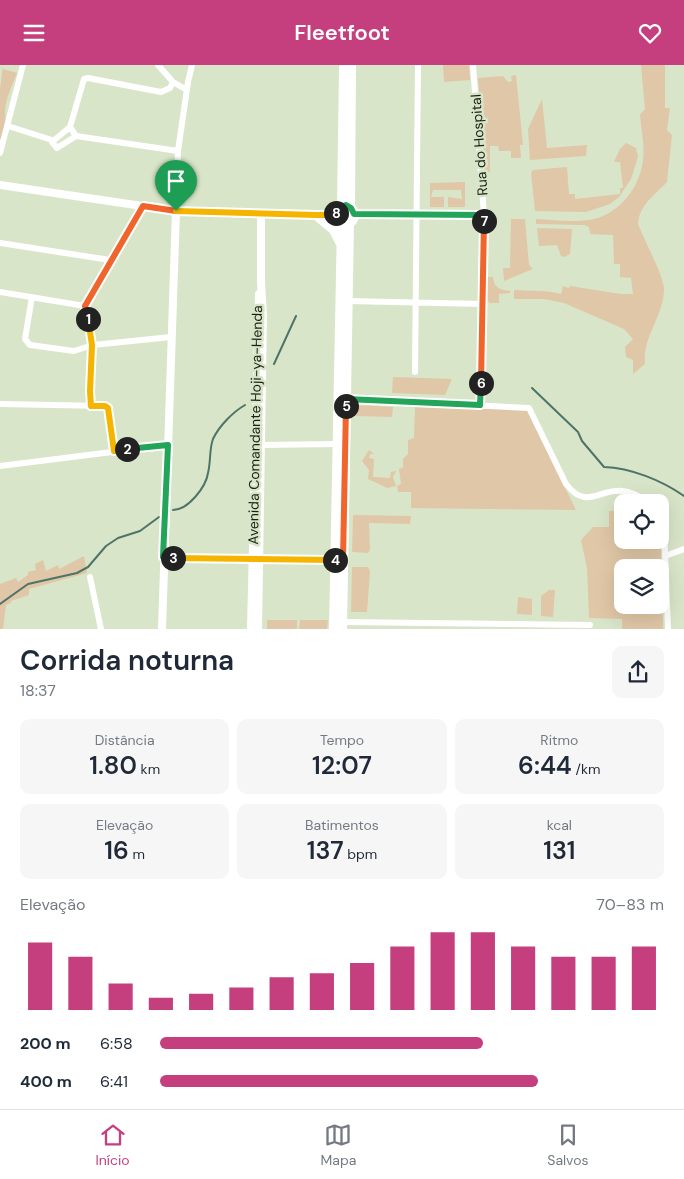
<!DOCTYPE html>
<html lang="pt">
<head>
<meta charset="utf-8">
<style>
	body { margin:0; font-family:"DM Sans",sans-serif; background:#f6f6f7; color:#1f2937; height:100vh; display:flex; flex-direction:column; font-size:19px; white-space:nowrap }
	* { box-sizing:border-box; margin:0 }
	p { font-size:16px; color:#747a83 }
	.icon { flex:none; width:28px; height:28px; fill:none; stroke:currentColor; stroke-width:2; stroke-linecap:round; stroke-linejoin:round }
	.map { position:relative; height:564px; overflow:hidden }
	.side { display:flex; flex-direction:column; background:#fff; flex:1 }
	.side>* { flex:none }
	.fabs { position:absolute; left:614px; top:429px; display:grid; gap:10px }
	.fabs a { display:grid; place-items:center; width:55px; height:55px; border-radius:10px; background:#fff; box-shadow:0 5px 20px #0002; font-size:25px }
	.pin { position:absolute; display:grid; place-items:center; width:42px; height:42px; color:#fff; margin:-51px -21px; border-radius:50% 50% 50% 0; rotate:-45deg; box-shadow:0 0 5px #0007 }
	.pin .icon { rotate:45deg }
	.km { position:absolute; width:25px; height:25px; margin:-12px; border-radius:50%; background:#222; color:#fff; font-size:14px; line-height:25px; text-align:center }
	.round { display:grid; place-items:center; flex:none; width:52px; height:52px; border-radius:10px; background:#f6f6f7 }
	.headline { display:flex; align-items:center; justify-content:space-between; height:85px; padding:0 20px }
	h1 { font-size:28px; font-weight:600; line-height:38px }
	.stats { display:grid; grid-template-columns:repeat(3,1fr); gap:8px; height:85px; padding:5px 20px }
	.stats div { display:grid; align-content:center; border-radius:10px; background:#f6f6f7; text-align:center }
	.stats b { font-size:25px; font-weight:600 }
	.stats small { font-size:14px; font-weight:400 }
	.stats p { font-size:14px }
	.chart { height:140px; padding:10px 20px }
	.chart p { display:flex; justify-content:space-between }
	.chart svg { width:100%; height:90px; margin-top:5px; stroke:#c53e7e; stroke-width:6 }
	ul { padding:0 20px; list-style:none; font-size:16px }
	li { display:grid; grid-template-columns:80px 60px 1fr; align-items:center; height:38px }
	li i { height:12px; border-radius:6px; background:#c53e7e }
	header { display:flex; justify-content:space-between; align-items:center; height:65px; padding:0 20px; background:#c53e7e; color:#fff; font-size:22px; font-weight:600 }
	.menu { display:flex; justify-content:space-around; align-items:center; height:70px; border-top:1px solid #e0e1e3; background:#fff; font-size:14px; color:#747a83 }
	.menu a { display:grid; justify-items:center; gap:2px }
	.menu .on { color:#c53e7e }
	.map>svg:first-child { display:block }
</style>
</head>
<body>
<header><svg class="icon" aria-label="menu" viewBox="0 0 24 24"><path d="M4 6h16M4 12h16M4 18h16"/></svg>Fleetfoot<svg class="icon" aria-label="heart" viewBox="0 0 24 24"><path d="M12 20l-8-8c-3-5 5-10 8-4 3-6 11-1 8 4z"/></svg></header>
<div class="map">
<svg width="684" height="564" viewBox="0 0 684 564">
	<rect width="100%" height="100%" fill="#d9e5c8"/>
	<path fill="#e0c7a7" fill-rule="evenodd" d="M3,0V4L17,8C12,20 5,35 5,48C5,58 8,67 0,75V24Z
		M443,0H469L470,15L444,17Z
		M641,0H665V43H670L667,65L672,70L667,117C655,130 639,140 638,159C643,172 664,212 664,224C664,251 642,272 645,299L633,309V295L626,292L625,282L633,274L624,264L564,238L544,234H514V225C530,226 547,225 561,229L563,221L569,223L570,221L621,229H633L631,213L620,212V199H614L613,170L590,169L589,162L584,160L536,159V154C554,155 576,158 594,154C620,148 640,122 643,95C645,81 641,64 640,49L645,44Z
		M516,10L523,80H520L521,93H511V86H499L498,81H490V107H485L478,13L503,11L508,17L512,16L511,11Z
		M542,34L547,83L587,80L586,91L530,95L528,64Z
		M626,78L636,83L638,92L631,114L619,132L610,139L586,147L535,146L531,108L533,105L567,102L569,129H575V134L620,129V123H623L620,97H614L620,84Z
		M465,117V142H448V132L462,134L461,125H433L431,132H444V142H430V118Z
		M511,154H525L529,200L533,204L504,216L503,203H510Z
		M537,163L572,164L570,189L564,192L561,191L557,180L539,181Z
		M487,212H493C494,223 500,225 510,226V228L499,229V238H490L487,235Z
		M393,312L452,314L445,330L392,328Z
		M357,340L393,342L392,352L356,351Z
		M415,342L527,345L576,445L411,443V427H398L397,421L401,419L399,404L403,402V394L408,389V375L414,373Z
		M369,385L374,389H370L369,393L374,394L373,412L390,413L391,407L396,406L393,412L396,421L387,423L368,414L369,405L362,396Z
		M609,446H622V475H660V457L663,564H622V554L589,553L587,503L581,475L593,462H609ZM622,502H660V540H622Z
		M353,450L411,451L410,459L369,458L370,485L368,488L352,487Z
		M84,491L87,508L29,524V530L11,536V538L6,540L3,564H0V519L16,513L18,517L28,510V507L36,505L35,499L43,495L46,506L58,500L59,504Z
		M352,502H368L370,506L367,547H351Z
		M549,525H555L553,552L541,551V531Z
		M518,532L532,534V550L517,549Z
		M267,555H297V564H267Z
		M300,555H328L327,564H299Z"/>
	<g fill="none" stroke-linecap="round" stroke-linejoin="round">
		<path stroke="#4d7468" stroke-width="2" d="M274,299L296,251
			M532,323L578,367L582,376L604,402C631,403 661,415 684,431
			M173,445C188,445 206,422 208,408C211,396 209,385 213,374C219,361 233,347 245,340
			M0,539L28,519L77,508L88,502L106,481L118,473L140,466L159,452"/>
		<path stroke="#fff" stroke-width="6" d="M158,0L173,17L187,25
			M473,0L484,150L480,340
			M173,17L170,23L161,27L88,13L84,14L70,62L76,71L178,86
			M8,61L52,75
			M70,62L52,77L57,83L76,71
			M0,88L23,0
			M176,146L178,86L188,17L192,0
			M354,149L484,150
			M0,178L110,195
			M0,227L85,241
			M32,232L25,274L30,280L74,286L93,280L171,272
			M348,236L482,239
			M415,307L418,0
			M346,334L529,343L566,419C587,446 599,423 623,426C633,427 643,433 652,438
			M0,339L107,341L114,386
			M91,341L90,326L93,280L85,241L143,141
			M261,380L337,379
			M0,401L168,380
			M660,447L664,461L668,564
			M665,491L684,484
			M163,492L337,495
			M90,512L101,564
			M342,557L590,560"/>
		<path stroke="#fff" stroke-width="8" d="M0,120L176,146L336,150
			M162,564L176,146
			M251,564L259,229
			M258,564L263,250L261,217V148"/>
		<path stroke="#fff" stroke-width="10" d="M336 150a9 9 0 1 1 18 0a9 9 0 1 1-18 0Z
			M342,141L344,3
			M350,142L351,0
			M316,150L334,165L340,177
			M334,564L342,158
			M342,564L349,158"/>
	</g>
	<g fill="none" stroke-linecap="round" stroke-linejoin="round">
		<defs>
			<path id="split-1" d="M88,254L85,241L143,141L176,146"/>
			<path id="split-2" d="M88,254L92,280L90,326L91,341H105L108,343L114,386L127,384"/>
			<path id="split-3" d="M127,384L168,380L163,492L173,493"/>
			<path id="split-4" d="M173,493L335,495"/>
			<path id="split-5" d="M335,495H343L346,341"/>
			<path id="split-6" d="M346,341V334L480,340L481,318"/>
			<path id="split-7" d="M481,318L484,156"/>
			<path id="split-8" d="M336,148L339,143L346,140L351,143L354,149L484,150V156"/>
			<path id="split-9" d="M176,146L316,150H336V148"/>
		</defs>
		<use href="#split-1" stroke="#fff" stroke-width="10"/>
		<use href="#split-2" stroke="#fff" stroke-width="10"/>
		<use href="#split-3" stroke="#fff" stroke-width="10"/>
		<use href="#split-4" stroke="#fff" stroke-width="10"/>
		<use href="#split-5" stroke="#fff" stroke-width="10"/>
		<use href="#split-6" stroke="#fff" stroke-width="10"/>
		<use href="#split-7" stroke="#fff" stroke-width="10"/>
		<use href="#split-8" stroke="#fff" stroke-width="10"/>
		<use href="#split-9" stroke="#fff" stroke-width="10"/>
		<use href="#split-1" stroke="#f0652b" stroke-width="6"/>
		<use href="#split-2" stroke="#f5b400" stroke-width="6"/>
		<use href="#split-3" stroke="#22a559" stroke-width="6"/>
		<use href="#split-4" stroke="#f5b400" stroke-width="6"/>
		<use href="#split-5" stroke="#f0652b" stroke-width="6"/>
		<use href="#split-6" stroke="#22a559" stroke-width="6"/>
		<use href="#split-7" stroke="#f0652b" stroke-width="6"/>
		<use href="#split-8" stroke="#22a559" stroke-width="6"/>
		<use href="#split-9" stroke="#f5b400" stroke-width="6"/>
	</g>
	<g text-anchor="middle" stroke-width="5" stroke-linejoin="round" paint-order="stroke">
		<g font-size="14" fill="#1b2015" stroke="#d9e5c8">
			<text transform="translate(479 80) rotate(-94)" y="5">Rua do Hospital</text>
			<text transform="translate(255 360) rotate(-89)" y="5">Avenida Comandante Hoji-ya-Henda</text>
		</g>
	</g>
</svg>
<div class="fabs">
<a><svg class="icon" aria-label="locate" viewBox="0 0 24 24"><circle cx="12" cy="12" r="6"/><path d="M12 2v4M12 18v4M2 12h4M18 12h4"/></svg></a>
<a><svg class="icon" aria-label="layers" viewBox="0 0 24 24"><path d="M12 4l9 5-9 5-9-5zM3 14l9 5 9-5"/></svg></a>
</div>
<div class="pin" style="left:176px;top:146px;background:#1e9e55"><svg class="icon" aria-label="arrive" viewBox="0 0 24 24"><path d="M6 21V4h12l-3 4 3 4H6"/></svg></div>
<b class="km" style="left:88px;top:254px">1</b>
<b class="km" style="left:127px;top:384px">2</b>
<b class="km" style="left:173px;top:493px">3</b>
<b class="km" style="left:335px;top:495px">4</b>
<b class="km" style="left:346px;top:341px">5</b>
<b class="km" style="left:481px;top:318px">6</b>
<b class="km" style="left:484px;top:156px">7</b>
<b class="km" style="left:336px;top:148px">8</b>
</div>
<section class="side">
<div class="headline"><div><h1>Corrida noturna</h1><p>18:37</p></div><a class="round"><svg class="icon" aria-label="share" viewBox="0 0 24 24"><path d="M12 15V3M7 8l5-5 5 5M5 13v7h14v-7"/></svg></a></div>
<div class="stats">
<div><p>Distância</p><b>1.80<small> km</small></b></div>
<div><p>Tempo</p><b>12:07</b></div>
<div><p>Ritmo</p><b>6:44<small> /km</small></b></div>
</div>
<div class="stats">
<div><p>Elevação</p><b>16<small> m</small></b></div>
<div><p>Batimentos</p><b>137<small> bpm</small></b></div>
<div><p>kcal</p><b>131</b></div>
</div>
<div class="chart"><p><span>Elevação</span>70–83 m</p>
<svg viewBox="0 0 160 44" preserveAspectRatio="none"><path d="M5 44V11M15 44V18M25 44V31M35 44V38M45 44V36M55 44V33M65 44V28M75 44V26M85 44V21M95 44V13M105 44V6M115 44V6M125 44V13M135 44V18M145 44V18M155 44V13"/></svg>
</div>
<ul>
<li><b>200 m</b>6:58<i style="width:64%"></i></li>
<li><b>400 m</b>6:41<i style="width:75%"></i></li>
</ul>
</section>
<nav class="menu">
<a class="on"><svg class="icon" aria-label="home" viewBox="0 0 24 24"><path d="M3 11l9-7 9 7M6 9v11h12V9"/></svg>Início</a>
<a><svg class="icon" aria-label="map" viewBox="0 0 24 24"><path d="M3 6l6-2 6 2 6-2v14l-6 2-6-2-6 2zM9 4v14M15 6v14"/></svg>Mapa</a>
<a><svg class="icon" aria-label="saved" viewBox="0 0 24 24"><path d="M7 4h10v16l-5-4-5 4z"/></svg>Salvos</a>
</nav>
</body>
</html>
